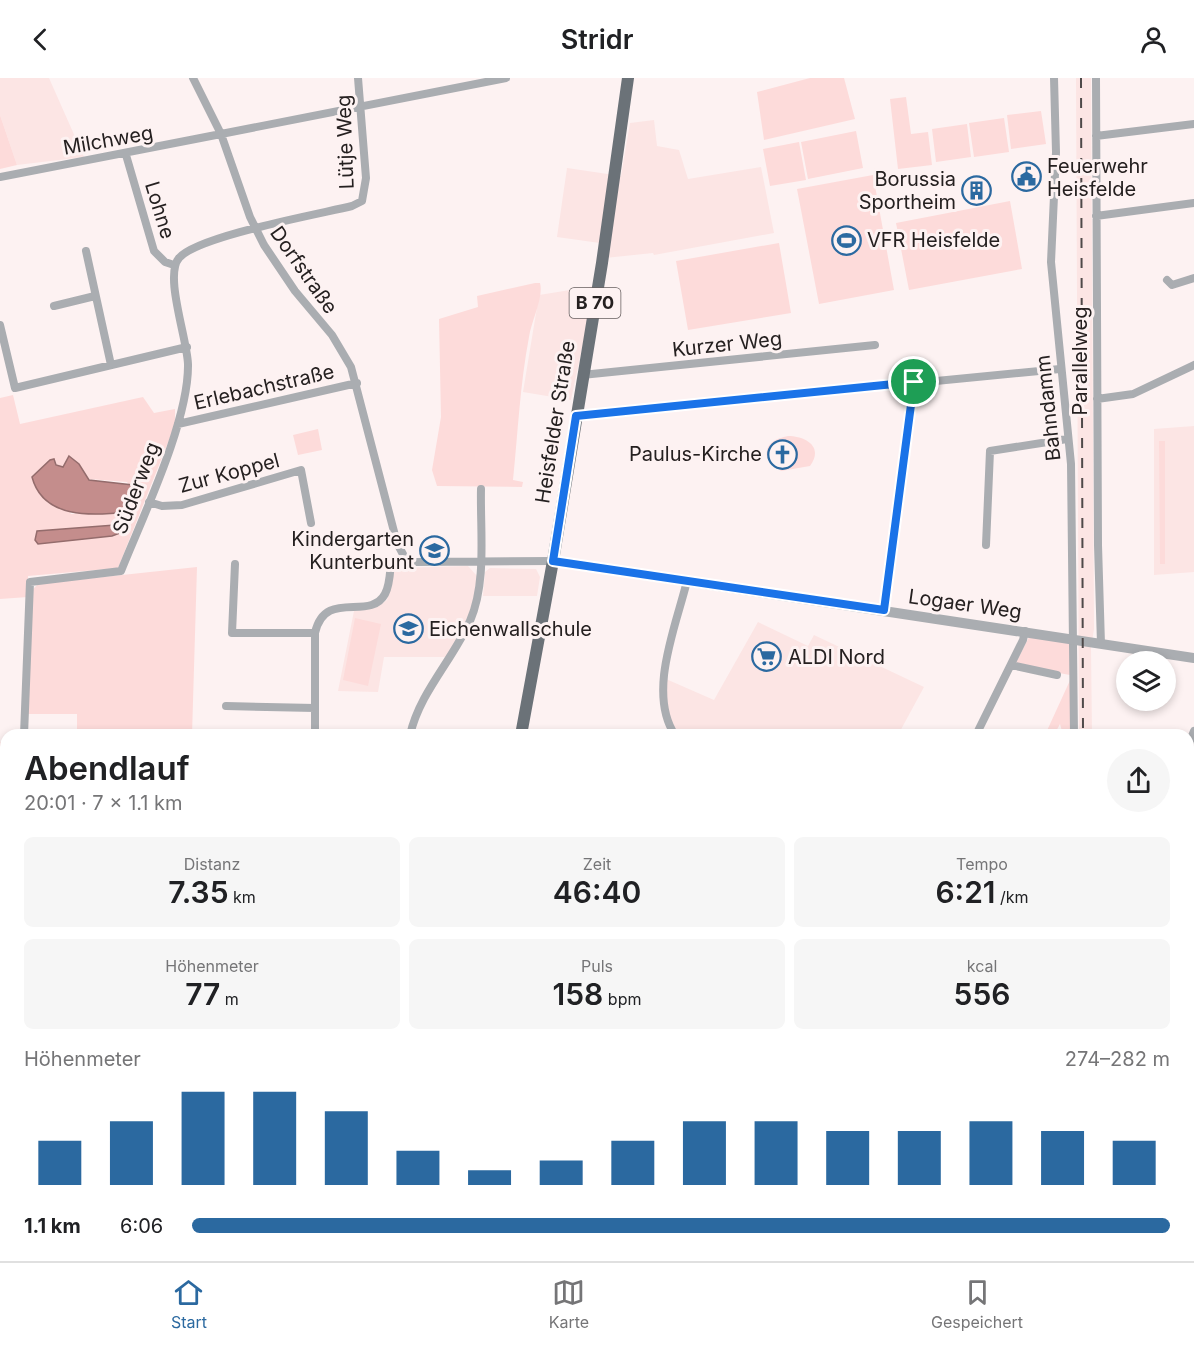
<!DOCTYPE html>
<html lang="de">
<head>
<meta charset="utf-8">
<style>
	body { margin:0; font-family:Inter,sans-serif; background:#f6f6f6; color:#202124; height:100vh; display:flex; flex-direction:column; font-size:22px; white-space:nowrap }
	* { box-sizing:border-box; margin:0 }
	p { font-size:20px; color:#757577 }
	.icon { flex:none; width:33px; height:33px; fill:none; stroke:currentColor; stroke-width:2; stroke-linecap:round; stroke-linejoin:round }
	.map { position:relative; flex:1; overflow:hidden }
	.details { position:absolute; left:0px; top:651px; width:1194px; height:532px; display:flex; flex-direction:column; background:#fff; border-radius:18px 18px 0 0; box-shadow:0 3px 9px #0003 }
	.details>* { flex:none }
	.buttons { position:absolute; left:1116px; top:573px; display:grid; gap:12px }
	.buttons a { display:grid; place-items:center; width:60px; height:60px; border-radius:50%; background:#fff; box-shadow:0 3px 9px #0003; font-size:30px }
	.pin { position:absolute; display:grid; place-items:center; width:51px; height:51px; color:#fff; margin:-26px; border:3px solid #fff; border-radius:50%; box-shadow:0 2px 6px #0007 }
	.round { display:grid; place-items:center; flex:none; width:63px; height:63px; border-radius:32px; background:#f6f6f6 }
	.headline { display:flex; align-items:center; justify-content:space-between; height:102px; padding:0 24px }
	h1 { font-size:33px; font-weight:600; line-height:45px }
	.stats { display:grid; grid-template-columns:repeat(3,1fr); gap:9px; height:102px; padding:6px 24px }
	.stats div { display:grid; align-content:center; border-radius:9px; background:#f6f6f6; text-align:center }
	.stats b { font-size:30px; font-weight:600 }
	.stats small { font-size:16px; font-weight:400 }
	.stats p { font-size:16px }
	.chart { height:168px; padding:12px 24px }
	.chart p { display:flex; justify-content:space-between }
	.chart svg { width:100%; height:108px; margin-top:6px; stroke:#2b69a0; stroke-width:6 }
	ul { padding:0 24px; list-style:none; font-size:20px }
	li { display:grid; grid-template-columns:96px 72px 1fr; align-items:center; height:45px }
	li i { height:15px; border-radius:8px; background:#2b69a0 }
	header { display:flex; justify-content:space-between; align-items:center; height:78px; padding:0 24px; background:#fff; font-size:27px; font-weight:600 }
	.tabs { display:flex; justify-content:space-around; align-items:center; height:84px; border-top:2px solid #e0e0e0; background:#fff; font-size:16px; color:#757577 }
	.tabs a { display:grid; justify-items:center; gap:3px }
	.tabs .on { color:#2b69a0 }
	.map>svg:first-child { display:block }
</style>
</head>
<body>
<header><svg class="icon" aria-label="back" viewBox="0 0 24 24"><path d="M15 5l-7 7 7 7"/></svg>Stridr<svg class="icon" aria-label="person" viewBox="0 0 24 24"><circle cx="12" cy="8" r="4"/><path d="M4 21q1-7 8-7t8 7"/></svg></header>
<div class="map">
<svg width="1194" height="1183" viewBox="0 0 1194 1183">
	<rect width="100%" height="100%" fill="#fdf2f2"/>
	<path fill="#fce5e4" d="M0,0H49L84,79L17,87L0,37Z
		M1076,0H1091L1094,551L1091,570L1092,657H1079Z
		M654,42L657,68L679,72L688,101L761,89L774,155L654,177L653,175L605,180L607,166L557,159L567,90L621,98L630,45Z
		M595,208L571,322L523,314L539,217Z
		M1194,348V494L1154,497V351Z
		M468,488L477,498L473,528L448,579H384L378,614L338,613L354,533L377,529L387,522L395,490Z
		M490,490L536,491L540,499L537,518H483L485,494Z
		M758,544L808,568L814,557L924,609L898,657H679L668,637L666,601L714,622Z"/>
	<path fill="#fddbda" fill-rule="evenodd" d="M810,0H844L855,41L764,62L757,14Z
		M906,19L911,56L928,54L932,87L898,91L890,21Z
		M1041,33L1046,66L1011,71L1007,37Z
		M0,37L17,87L0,91Z
		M1004,40L1009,74L974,79L969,45Z
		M967,46L971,79L936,84L932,51Z
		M856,53L863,90L808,101L801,64Z
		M799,64L806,102L770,108L763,71Z
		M873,97L894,212L819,226L797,111Z
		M1010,123L1022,191L909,212L896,145Z
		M779,165L791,235L688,252L676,183Z
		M535,205H540C544,219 531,244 529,259C520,306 518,354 513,402L523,404L522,409L437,408L432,392L441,339L439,241L478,229L477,218Z
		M13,317L20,346L143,319L154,335L175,331V347L118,490L28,498V519L0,521V320ZM69,379L79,386L89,401L127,404L136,417L126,435C107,438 90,433 71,436L42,390L50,382H54L56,387L63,389ZM115,447L120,451L112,458L38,466L37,453Z
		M318,351L322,372L298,377L293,357Z
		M788,358C806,358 824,369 810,388L781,393L767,380C765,365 775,361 788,358Z
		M1159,363H1165V486H1160Z
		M197,489L192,657H77V636H26L32,512L38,506Z
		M355,540L381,546L368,608L343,602Z
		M1031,555L1072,563L1070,597L1015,587Z
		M1072,598L1073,657H1063L1060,646L1054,657H1045Z
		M0,664H6V805H0Z"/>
	<path fill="#c48d8c" stroke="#946c6c" stroke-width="1.5" d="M69,378L79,386L89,402L133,407L136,417L127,434C92,438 43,441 32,399L50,382L54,381L56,387L63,389Z
		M115,447L120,451V455L112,458L38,466L35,462L37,453Z"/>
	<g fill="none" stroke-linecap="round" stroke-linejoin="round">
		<path stroke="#aaadb1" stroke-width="8" d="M506,0L221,56L250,139L264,167L295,213L332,257L351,289L397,465L405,480L415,484L553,483
			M1054,0L1056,74L1051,184L1071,386L1074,657
			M1096,0L1098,467L1101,566
			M1096,58L1194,46
			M126,77L154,173L165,184L174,187
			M0,99L221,56L193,0
			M1096,138L1194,125
			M86,173L111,287
			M1167,202L1172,207L1194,200
			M54,228L95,218
			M0,247L15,310L187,269
			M582,297L875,267
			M1097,321L1133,316L1194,287
			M576,338L1060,291
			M178,346L357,305
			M149,424L162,428L182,427L301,392L311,445
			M986,467L990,373L1067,361
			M235,486L232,555H315
			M884,532L914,304
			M1011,587L1057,597
			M226,628L315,630
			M979,652L988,657
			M24,657L30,504L121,493C143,438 189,343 188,286C187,260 164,197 179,180C197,158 319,136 352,128L362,123L366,100L358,0
			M315,657V555C325,510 370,544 385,516C390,507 390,494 391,484L405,480
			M410,657C420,614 452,583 470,543C487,504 480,453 481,411
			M675,657C647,615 676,548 687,503
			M976,657L1023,562L1025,553
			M1188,668L1194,653
			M1188,674L1194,675
			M1188,772L1194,775
			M1188,830L1194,818
			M1188,1029L1194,1032
			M0,1064L6,1044
			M1188,1104L1194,1106
			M0,1115L6,1117
			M501,1178L509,1183
			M1071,1178V1183
			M152,1183L153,1178
			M610,1183V1178
			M892,1183V1178"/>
		<path stroke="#aaadb1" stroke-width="10" d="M553,483L1194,580
			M718,1178V1183"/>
		<path stroke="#858b90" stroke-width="10" d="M431,1183L433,1178"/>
		<path stroke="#6b7278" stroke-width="12" d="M521,657L553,483L602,185L628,0
			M1188,1053L1194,1055"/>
		<path stroke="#60686e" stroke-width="14" d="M0,953H6"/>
		<path stroke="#4f4949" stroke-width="2" stroke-dasharray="10 10" stroke-linecap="butt" d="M1081,0L1083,657
			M1188,869L1194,858
			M1080,1178V1183
			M1089,1178V1183
			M1100,1183V1178"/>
	</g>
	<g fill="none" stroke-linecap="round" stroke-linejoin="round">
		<defs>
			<path id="route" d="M914,304L884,532L553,483L576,338Z"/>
		</defs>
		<use href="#route" stroke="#fff" stroke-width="12"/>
		<use href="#route" stroke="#1a73e8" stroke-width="8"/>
	</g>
	<defs>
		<symbol id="civic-ring" viewBox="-11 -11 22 22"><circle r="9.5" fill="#fdf2f2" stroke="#2b69a0" stroke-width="1.5"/><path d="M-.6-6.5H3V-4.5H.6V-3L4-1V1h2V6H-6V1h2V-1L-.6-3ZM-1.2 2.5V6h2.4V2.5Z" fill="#2b69a0"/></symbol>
		<symbol id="building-ring" viewBox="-11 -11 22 22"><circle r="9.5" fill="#fdf2f2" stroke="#2b69a0" stroke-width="1.5"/><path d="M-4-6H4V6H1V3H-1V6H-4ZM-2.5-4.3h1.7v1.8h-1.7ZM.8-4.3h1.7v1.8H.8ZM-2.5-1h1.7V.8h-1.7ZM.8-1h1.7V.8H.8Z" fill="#2b69a0"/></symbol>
		<symbol id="stadium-ring" viewBox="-11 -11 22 22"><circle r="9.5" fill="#fdf2f2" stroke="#2b69a0" stroke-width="1.5"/><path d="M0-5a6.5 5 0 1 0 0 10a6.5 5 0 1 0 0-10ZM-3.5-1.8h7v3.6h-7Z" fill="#2b69a0"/></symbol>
		<symbol id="church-ring" viewBox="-11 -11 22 22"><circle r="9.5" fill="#fdf2f2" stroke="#2b69a0" stroke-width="1.5"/><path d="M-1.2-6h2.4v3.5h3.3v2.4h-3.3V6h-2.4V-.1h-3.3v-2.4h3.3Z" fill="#2b69a0"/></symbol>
		<symbol id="school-ring" viewBox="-11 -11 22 22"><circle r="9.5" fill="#fdf2f2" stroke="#2b69a0" stroke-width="1.5"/><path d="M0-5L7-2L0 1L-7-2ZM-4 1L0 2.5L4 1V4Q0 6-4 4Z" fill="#2b69a0"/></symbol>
		<symbol id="supermarket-ring" viewBox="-11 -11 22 22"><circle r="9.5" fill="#fdf2f2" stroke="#2b69a0" stroke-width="1.5"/><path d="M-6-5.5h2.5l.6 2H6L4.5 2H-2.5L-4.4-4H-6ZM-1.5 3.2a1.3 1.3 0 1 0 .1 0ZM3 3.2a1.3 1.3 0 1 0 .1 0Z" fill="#2b69a0"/></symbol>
	</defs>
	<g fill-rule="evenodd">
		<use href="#civic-ring" x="1010" y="82" width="33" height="33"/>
		<use href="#building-ring" x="960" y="96" width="33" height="33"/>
		<use href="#stadium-ring" x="830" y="146" width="33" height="33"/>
		<use href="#church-ring" x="766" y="360" width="33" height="33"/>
		<use href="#school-ring" x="418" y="456" width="33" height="33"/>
		<use href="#school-ring" x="392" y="534" width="33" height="33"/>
		<use href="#supermarket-ring" x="750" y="562" width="33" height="33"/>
	</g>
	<g text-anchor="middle" stroke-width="6" stroke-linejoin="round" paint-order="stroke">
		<rect fill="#fdf2f2" stroke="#665f5f" stroke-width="1.5" x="569.5" y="210" width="51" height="30" rx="4.5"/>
		<g font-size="18" font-weight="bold" fill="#252020">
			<text x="595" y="231">B 70</text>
		</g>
		<g font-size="20" fill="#252020" stroke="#fdf2f2">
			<text transform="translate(108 62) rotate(-10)" y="7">Milchweg</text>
			<text transform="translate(345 64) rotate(-92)" y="7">Lütje Weg</text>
			<text transform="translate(160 132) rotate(73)" y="7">Lohne</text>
			<text transform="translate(304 192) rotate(55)" y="7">Dorfstraße</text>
			<text transform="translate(727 266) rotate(-6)" y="7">Kurzer Weg</text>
			<text transform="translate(1080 283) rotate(-90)" y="7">Parallelweg</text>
			<text transform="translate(264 309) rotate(-13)" y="7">Erlebachstraße</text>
			<text transform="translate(1048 330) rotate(-96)" y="7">Bahndamm</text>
			<text transform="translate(555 344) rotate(-81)" y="7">Heisfelder Straße</text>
			<text transform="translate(229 395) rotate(-15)" y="7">Zur Koppel</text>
			<text transform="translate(136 410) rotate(-69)" y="7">Süderweg</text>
			<text transform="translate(965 526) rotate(8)" y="7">Logaer Weg</text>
		</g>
		<g font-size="20" fill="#252020" stroke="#fdf2f2" text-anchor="start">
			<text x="1047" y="95">Feuerwehr<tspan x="1047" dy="23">Heisfelde</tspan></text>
			<text x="956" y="108" text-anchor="end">Borussia<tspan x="956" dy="23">Sportheim</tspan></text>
			<text x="867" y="169">VFR Heisfelde</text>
			<text x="762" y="383" text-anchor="end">Paulus-Kirche</text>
			<text x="414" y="468" text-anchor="end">Kindergarten<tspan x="414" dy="23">Kunterbunt</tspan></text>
			<text x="429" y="558">Eichenwallschule</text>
			<text x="788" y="586">ALDI Nord</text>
		</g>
	</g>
</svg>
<div class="buttons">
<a><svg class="icon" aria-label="layers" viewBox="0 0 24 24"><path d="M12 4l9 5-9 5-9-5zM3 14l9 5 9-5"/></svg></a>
</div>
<div class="pin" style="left:914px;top:304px;background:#1e9e55"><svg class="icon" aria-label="arrive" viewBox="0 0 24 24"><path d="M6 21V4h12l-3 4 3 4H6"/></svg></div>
<section class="details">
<div class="headline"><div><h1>Abendlauf</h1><p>20:01 · 7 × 1.1 km</p></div><a class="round"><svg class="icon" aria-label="share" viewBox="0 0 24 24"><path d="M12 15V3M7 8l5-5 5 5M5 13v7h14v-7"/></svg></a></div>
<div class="stats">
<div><p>Distanz</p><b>7.35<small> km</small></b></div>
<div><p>Zeit</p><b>46:40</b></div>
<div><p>Tempo</p><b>6:21<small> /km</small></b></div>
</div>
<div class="stats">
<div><p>Höhenmeter</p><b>77<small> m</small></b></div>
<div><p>Puls</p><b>158<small> bpm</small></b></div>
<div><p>kcal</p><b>556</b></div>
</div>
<div class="chart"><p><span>Höhenmeter</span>274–282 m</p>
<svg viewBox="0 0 160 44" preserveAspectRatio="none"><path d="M5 44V26M15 44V18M25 44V6M35 44V6M45 44V14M55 44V30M65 44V38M75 44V34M85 44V26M95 44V18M105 44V18M115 44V22M125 44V22M135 44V18M145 44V22M155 44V26"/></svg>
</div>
<ul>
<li><b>1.1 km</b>6:06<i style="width:100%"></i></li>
</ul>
</section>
</div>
<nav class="tabs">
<a class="on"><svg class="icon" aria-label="home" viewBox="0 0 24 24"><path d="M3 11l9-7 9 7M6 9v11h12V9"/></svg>Start</a>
<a><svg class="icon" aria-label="map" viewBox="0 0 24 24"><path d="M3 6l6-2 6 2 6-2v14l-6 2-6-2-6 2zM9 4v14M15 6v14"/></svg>Karte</a>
<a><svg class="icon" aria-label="saved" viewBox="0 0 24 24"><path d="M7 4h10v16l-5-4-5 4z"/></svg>Gespeichert</a>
</nav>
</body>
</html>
